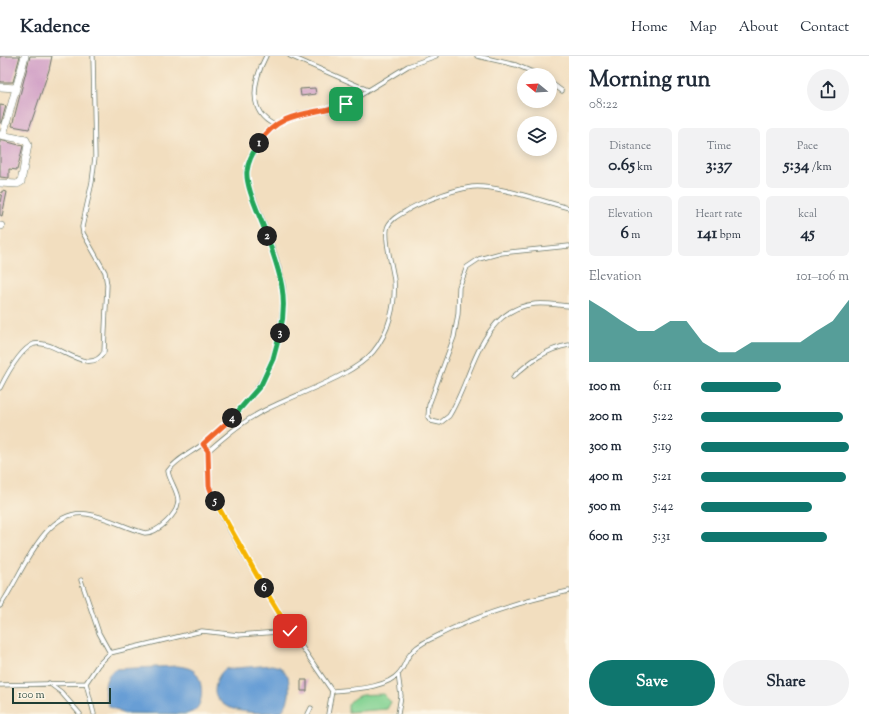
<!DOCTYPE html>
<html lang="en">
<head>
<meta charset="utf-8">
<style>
	body { margin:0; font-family:"Sorts Mill Goudy",serif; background:#f2f2f3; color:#1f2937; height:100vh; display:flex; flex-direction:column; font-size:15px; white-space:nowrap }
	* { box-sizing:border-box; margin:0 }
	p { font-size:13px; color:#747a83 }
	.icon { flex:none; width:22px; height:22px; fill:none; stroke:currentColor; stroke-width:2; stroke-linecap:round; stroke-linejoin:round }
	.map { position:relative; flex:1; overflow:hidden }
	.sheet { display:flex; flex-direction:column; background:#fff; width:300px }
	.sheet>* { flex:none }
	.needle { width:26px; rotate:288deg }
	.controls { position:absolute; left:517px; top:12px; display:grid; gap:8px }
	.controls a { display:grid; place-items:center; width:40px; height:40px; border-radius:50%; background:#fff; box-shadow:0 2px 10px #0003; font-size:20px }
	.scale { position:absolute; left:12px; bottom:10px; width:99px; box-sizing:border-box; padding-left:4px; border:2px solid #1f3d34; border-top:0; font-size:11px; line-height:14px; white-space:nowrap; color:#1f3d34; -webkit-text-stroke:3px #fcf5e5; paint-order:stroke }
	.pin { position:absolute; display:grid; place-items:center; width:34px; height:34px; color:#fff; margin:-17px; border-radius:8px; box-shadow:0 2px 6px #0006 }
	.km { position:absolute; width:20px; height:20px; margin:-10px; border-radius:50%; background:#222; color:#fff; font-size:11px; line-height:20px; text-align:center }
	.round { display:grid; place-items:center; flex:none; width:42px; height:42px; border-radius:21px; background:#f2f2f3 }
	.summary { display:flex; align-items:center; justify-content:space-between; height:68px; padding:0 20px }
	h1 { font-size:22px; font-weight:800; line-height:30px }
	.figures { display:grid; grid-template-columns:repeat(3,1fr); gap:6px; height:68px; padding:4px 20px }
	.figures div { display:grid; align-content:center; border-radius:6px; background:#f2f2f3; text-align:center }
	.figures b { font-size:17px; font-weight:800 }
	.figures small { font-size:11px; font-weight:400 }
	.figures p { font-size:11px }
	.chart { height:112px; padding:8px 20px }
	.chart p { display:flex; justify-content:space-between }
	.chart svg { width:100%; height:72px; margin-top:4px; fill:#0f766e; opacity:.7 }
	.button { display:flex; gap:8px; margin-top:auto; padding:8px 20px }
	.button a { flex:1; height:46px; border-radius:24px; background:#0f766e; color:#fff; font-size:16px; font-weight:800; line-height:46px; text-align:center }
	.button a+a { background:#f2f2f3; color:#1f2937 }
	ul { padding:0 20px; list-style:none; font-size:13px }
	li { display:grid; grid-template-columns:64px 48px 1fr; align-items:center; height:30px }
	li i { height:10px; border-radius:5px; background:#0f766e }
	header { display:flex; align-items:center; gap:24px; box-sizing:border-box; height:56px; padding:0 20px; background:#fff; border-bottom:1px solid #e0e1e3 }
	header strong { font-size:19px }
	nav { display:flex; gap:22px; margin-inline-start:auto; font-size:14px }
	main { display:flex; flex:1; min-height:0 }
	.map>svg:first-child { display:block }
</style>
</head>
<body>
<header>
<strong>Kadence</strong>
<nav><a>Home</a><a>Map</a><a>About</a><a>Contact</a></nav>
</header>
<main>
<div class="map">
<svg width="569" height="658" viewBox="0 0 569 658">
	<rect width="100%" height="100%" fill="#fcf5e5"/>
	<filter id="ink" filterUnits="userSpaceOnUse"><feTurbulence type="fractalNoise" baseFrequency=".025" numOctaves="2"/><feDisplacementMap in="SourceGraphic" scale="8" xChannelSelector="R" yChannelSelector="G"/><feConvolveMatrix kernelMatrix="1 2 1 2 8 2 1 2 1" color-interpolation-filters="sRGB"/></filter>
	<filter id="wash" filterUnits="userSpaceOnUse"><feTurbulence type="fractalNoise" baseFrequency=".012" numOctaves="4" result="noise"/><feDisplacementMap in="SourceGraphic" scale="16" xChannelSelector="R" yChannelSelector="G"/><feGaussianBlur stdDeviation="0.9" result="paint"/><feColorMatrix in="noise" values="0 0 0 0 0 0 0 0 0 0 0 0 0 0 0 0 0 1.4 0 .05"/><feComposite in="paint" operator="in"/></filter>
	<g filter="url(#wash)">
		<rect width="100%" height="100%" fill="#f2debf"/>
		<path fill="#82d292" stroke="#508863" d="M383,638L391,646L387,653L348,656V649C355,636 370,639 383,638Z"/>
		<path fill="#689ed5" stroke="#446e84" d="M272,609L280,611L288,620C290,634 291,645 281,656C259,658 219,658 215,636C215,627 218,619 225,613Z
			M178,610C184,611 192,612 196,617C203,626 204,647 195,654C193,656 189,657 186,658L122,657L109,650C104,637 102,622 115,613Z"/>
		<g id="blocks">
			<path fill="#d1a0c6" d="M0,0H20L13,26H0Z
				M30,0H52L49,14L29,73L12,70Z
				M315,32L316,38L301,40L300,33Z
				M0,49L6,50L1,67H0Z
				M0,84L23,90L17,114L9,113V122L0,121Z
				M2,135L7,136L2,160L0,159V147Z
				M301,624H307V635H301Z"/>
		</g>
	</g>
	<g filter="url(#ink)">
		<use href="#blocks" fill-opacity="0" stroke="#697565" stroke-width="1"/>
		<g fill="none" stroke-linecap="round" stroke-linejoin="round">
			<defs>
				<path id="lane" d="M266,0C254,23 246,56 275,69
					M290,0L368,34
					M477,0L516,9L540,19
					M550,26L562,35
					M569,190L501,197L479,203L467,211L459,231L458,258L454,281L429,349L428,361L431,365L440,367L449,360C473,322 479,253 535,248C546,247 558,249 569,250
					M513,321C529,306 546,293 569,289
					M0,332C6,320 20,293 34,288C55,282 88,323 104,296L107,229L105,216L83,177L82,171L92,126L95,101L93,0
					M203,388L208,395L209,430L214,445L241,494L291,575
					M208,395C228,378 244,364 267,353C296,338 353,320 373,296C389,277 396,248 394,224C392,207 385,190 387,173C389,164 399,159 406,155C415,149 424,146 434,142C446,137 459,133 472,131C494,128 545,146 569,152
					M81,524L99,577L110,597
					M0,550C21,522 43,451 87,458C108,461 125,472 145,477C158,477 178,458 178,445C178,434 169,425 168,415C177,402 192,397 204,387C213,380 223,371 231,363C262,332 278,303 282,259C283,249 285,239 283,229C277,197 260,159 248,128L246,116L249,106L261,84L275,69L299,58L327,54L346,48L408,10L436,0
					M49,627L61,636L80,658
					M0,629L86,627
					M332,635C351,633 386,633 399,617C403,613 405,606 408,601C413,593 422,587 431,583C474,560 522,545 569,535
					M94,658L86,627L98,609L110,597L202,575L239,579L291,575L332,635L328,658
					M308,658L311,652
					M398,658L401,640L398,618"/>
				<path id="street" d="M0,31L16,32
					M0,79L26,84L28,89L21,126L17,128L0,127
					M3,79L25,0
					M0,170H1"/>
			</defs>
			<use href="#lane" stroke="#697565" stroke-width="5"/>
			<use href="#street" stroke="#697565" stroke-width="8"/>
			<use href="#lane" stroke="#fff" stroke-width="3.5"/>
			<use href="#street" stroke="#fff" stroke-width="7"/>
		</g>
	</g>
	<g fill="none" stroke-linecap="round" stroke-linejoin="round" filter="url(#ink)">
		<defs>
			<path id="split-1" d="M259,87C281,53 312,60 346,48"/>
			<path id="split-2" d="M259,87C253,96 248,105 247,115C245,131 262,164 267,180"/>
			<path id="split-3" d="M267,180C279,215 289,239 280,277"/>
			<path id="split-4" d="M232,362L261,329L273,303L280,277"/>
			<path id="split-5" d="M215,445L209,430L208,395L203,388L232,362"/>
			<path id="split-6" d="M215,445L264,532"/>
			<path id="split-7" d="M264,532L290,575"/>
		</defs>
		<use href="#split-1" stroke="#fff" stroke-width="8"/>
		<use href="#split-2" stroke="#fff" stroke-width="8"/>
		<use href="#split-3" stroke="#fff" stroke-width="8"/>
		<use href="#split-4" stroke="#fff" stroke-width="8"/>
		<use href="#split-5" stroke="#fff" stroke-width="8"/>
		<use href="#split-6" stroke="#fff" stroke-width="8"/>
		<use href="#split-7" stroke="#fff" stroke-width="8"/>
		<use href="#split-1" stroke="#f0652b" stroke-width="5"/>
		<use href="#split-2" stroke="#22a559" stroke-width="5"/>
		<use href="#split-3" stroke="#22a559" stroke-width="5"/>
		<use href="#split-4" stroke="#22a559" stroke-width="5"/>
		<use href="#split-5" stroke="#f0652b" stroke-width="5"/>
		<use href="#split-6" stroke="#f5b400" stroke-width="5"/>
		<use href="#split-7" stroke="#f5b400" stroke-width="5"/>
	</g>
</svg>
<div class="controls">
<a><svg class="needle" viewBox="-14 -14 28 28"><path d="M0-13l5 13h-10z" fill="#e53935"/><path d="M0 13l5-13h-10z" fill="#747a83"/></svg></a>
<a><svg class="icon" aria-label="layers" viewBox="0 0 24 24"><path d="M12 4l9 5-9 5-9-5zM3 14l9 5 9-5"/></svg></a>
</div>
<div class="scale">100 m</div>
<div class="pin" style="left:346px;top:48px;background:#1e9e55"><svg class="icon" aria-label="arrive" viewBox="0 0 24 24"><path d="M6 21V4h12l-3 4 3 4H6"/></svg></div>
<div class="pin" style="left:290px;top:575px;background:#d93025"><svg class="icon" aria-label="check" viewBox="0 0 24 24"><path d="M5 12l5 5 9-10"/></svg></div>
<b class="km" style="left:259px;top:87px">1</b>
<b class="km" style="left:267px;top:180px">2</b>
<b class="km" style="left:280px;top:277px">3</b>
<b class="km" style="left:232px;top:362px">4</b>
<b class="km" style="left:215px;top:445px">5</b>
<b class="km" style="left:264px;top:532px">6</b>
</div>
<section class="sheet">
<div class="summary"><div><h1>Morning run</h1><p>08:22</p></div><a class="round"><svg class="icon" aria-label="share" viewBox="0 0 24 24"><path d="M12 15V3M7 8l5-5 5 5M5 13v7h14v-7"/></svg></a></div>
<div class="figures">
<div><p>Distance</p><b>0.65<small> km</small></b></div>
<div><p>Time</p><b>3:37</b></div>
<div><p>Pace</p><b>5:34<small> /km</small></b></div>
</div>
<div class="figures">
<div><p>Elevation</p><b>6<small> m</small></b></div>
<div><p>Heart rate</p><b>141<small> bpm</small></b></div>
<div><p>kcal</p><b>45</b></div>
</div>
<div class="chart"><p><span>Elevation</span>101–106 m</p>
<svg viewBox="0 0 160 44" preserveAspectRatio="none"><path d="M0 44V6L10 12L20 19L30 25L40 25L50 19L60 19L70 32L80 38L90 38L100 32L110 32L120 32L130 32L140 25L150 19L160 6V44z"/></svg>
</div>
<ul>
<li><b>100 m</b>6:11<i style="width:54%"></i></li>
<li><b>200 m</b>5:22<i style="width:96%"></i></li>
<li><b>300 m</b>5:19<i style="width:100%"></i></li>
<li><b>400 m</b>5:21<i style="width:98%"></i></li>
<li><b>500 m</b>5:42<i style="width:75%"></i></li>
<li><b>600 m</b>5:31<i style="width:85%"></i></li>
</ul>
<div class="button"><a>Save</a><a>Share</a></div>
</section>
</main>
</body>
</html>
